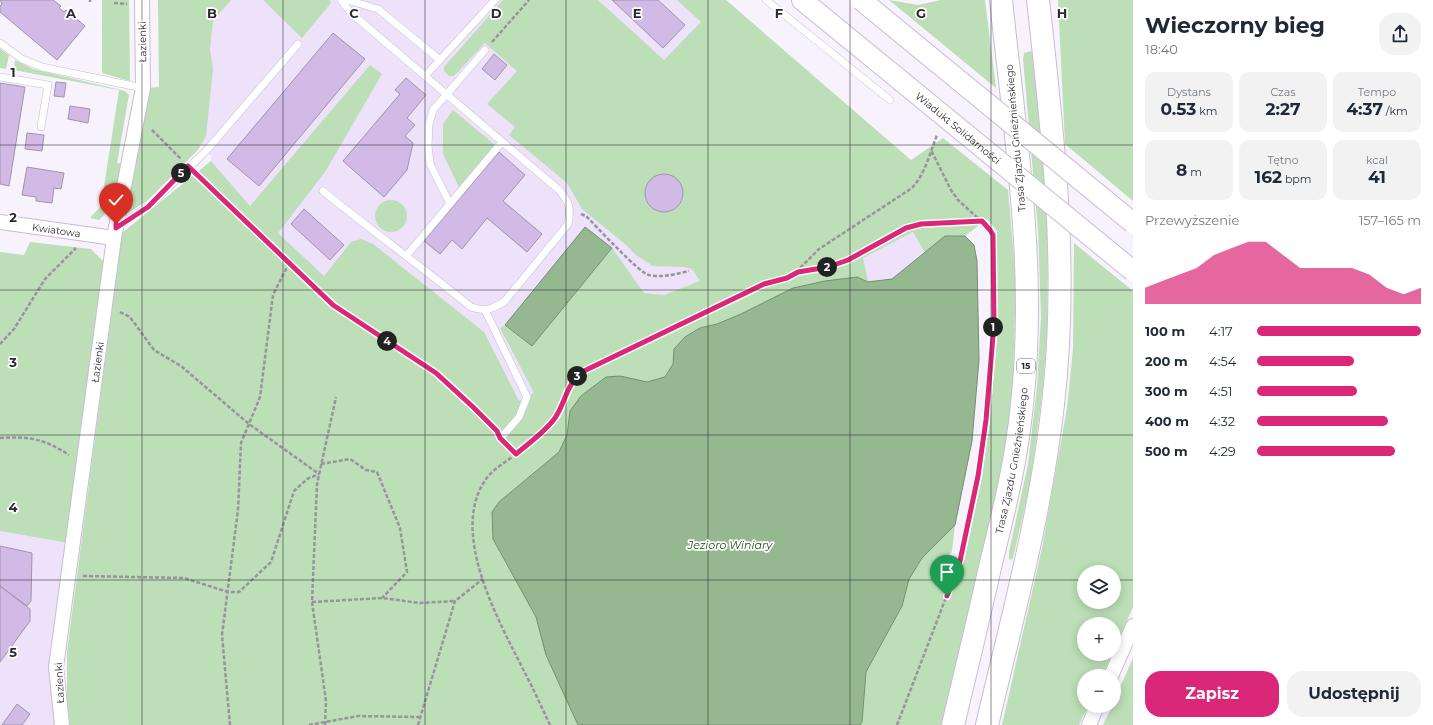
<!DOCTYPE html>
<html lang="pl">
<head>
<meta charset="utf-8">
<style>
	body { margin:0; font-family:Montserrat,sans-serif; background:#f2f2f3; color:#1f2937; height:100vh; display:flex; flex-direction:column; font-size:15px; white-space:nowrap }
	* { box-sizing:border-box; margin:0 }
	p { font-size:13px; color:#747a83 }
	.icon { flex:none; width:22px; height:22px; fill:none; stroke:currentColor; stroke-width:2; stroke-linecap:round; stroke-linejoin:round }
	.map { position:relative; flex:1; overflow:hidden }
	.sheet { display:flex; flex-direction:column; background:#fff; width:300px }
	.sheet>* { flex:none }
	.controls { position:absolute; left:1077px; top:565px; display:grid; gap:8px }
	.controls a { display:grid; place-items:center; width:44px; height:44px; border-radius:50%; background:#fff; box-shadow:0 2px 10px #0003; font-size:20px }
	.pin { position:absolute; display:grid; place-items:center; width:34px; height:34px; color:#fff; margin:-41px -17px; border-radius:50% 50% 50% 0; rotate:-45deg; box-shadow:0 0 4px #0007 }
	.pin .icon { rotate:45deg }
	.km { position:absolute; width:20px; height:20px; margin:-10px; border-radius:50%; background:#222; color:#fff; font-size:11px; line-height:20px; text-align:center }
	.round { display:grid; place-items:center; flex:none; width:42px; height:42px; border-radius:16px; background:#f2f2f3 }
	.summary { display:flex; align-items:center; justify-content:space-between; height:68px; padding:0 12px }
	h1 { font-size:22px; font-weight:700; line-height:30px }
	.metrics { display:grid; grid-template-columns:repeat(3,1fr); gap:6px; height:68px; padding:4px 12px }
	.metrics div { display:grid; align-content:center; border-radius:10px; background:#f2f2f3; text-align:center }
	.metrics b { font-size:17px; font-weight:700 }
	.metrics small { font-size:11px; font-weight:400 }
	.metrics p { font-size:11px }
	.chart { height:112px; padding:8px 12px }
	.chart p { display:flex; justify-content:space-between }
	.chart svg { width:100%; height:72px; margin-top:4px; fill:#db2777; opacity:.7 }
	.action { display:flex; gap:8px; margin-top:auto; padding:8px 12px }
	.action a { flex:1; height:46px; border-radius:16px; background:#db2777; color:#fff; font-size:16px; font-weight:700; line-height:46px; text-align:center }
	.action a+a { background:#f2f2f3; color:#1f2937 }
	ul { padding:0 12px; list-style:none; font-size:13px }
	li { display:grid; grid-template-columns:64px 48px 1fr; align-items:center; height:30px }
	li i { height:10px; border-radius:5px; background:#db2777 }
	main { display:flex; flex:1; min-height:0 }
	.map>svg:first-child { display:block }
</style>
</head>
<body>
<main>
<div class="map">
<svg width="1133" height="725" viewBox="0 0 1133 725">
	<rect width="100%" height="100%" fill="#f7f2fc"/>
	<path fill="#eee1fa" d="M173,0H726L772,270L515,403L319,273L250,206L211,161V156L201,144L179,128Z
		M913,232L925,253L892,279L868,282L863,258Z
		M0,531L68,543L56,725H0Z"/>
	<path fill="#bcdfb7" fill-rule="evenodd" d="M102,0H129L130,81L102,73Z
		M158,0H231L213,21L210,49L213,69L206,136L198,150L147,201L123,216L148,88L159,87Z
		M263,0H330L331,3L302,38Z
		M503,0H598L664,60L701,22L677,0H726L911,160L943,138L1008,190L1016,280L1012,409L1000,491L945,725H860L862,722L865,672L902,606L909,579L922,558L955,525L952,551L942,563L948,567L956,557H965L982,477L990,418L997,340V231L987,219L965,236L974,245L978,367L764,302L742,314L717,324L700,328L674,349L673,364L665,377L647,382L620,376L570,411L567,435L559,452L499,502L492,512L493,539L536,617L546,655L578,725H70L67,700V652L122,233L211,161L250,206L370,65L382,74L325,172L278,233L324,276L351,242L361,239L373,244L484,332L519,401L534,393L500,328L505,325L532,346L612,248L644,293L664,295L700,281L692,269L684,267L653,266L636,255L625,244L582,209L567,183L509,135L515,127L487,104L517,71L485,43L454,76H449L444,71V67ZM913,232L925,253L892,279L868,281L863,258Z
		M889,0L918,5L941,0H985L996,88Z
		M1058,0H1133V201L1065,144Z
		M0,49L9,55L6,69L0,68Z
		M1031,51L1034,58L1048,230L1047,335L1043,388L1030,485L1013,558L1011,560L1009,559V552L1028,464L1037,387L1041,317L1038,230L1023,59L1024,53Z
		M15,60L33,69L125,91L129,95L117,163L124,164L116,203L99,220L90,218L101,206L119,90L14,70Z
		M453,110L495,145L459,187L443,154V124Z
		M375 216a16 16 0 1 1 32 0a16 16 0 1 1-32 0Z
		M30,242L91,249L104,262L68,543L0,531V252L24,255Z
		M1074,243L1133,291V607L1114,649V624H1084V654H1112L1102,676H1084V706H1088L1079,725H1002L1042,548L1067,408L1073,349ZM1084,572H1114V602H1084Z
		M1133,658V725H1103L1112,706H1114V701Z"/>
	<path fill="#96b891" stroke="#768d74" d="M585,227L612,248L532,346L505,325Z
		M945,236H965L974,245L977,261L979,360L972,441L955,525L922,558L909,579L902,606L866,672L862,722L860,725H578L546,655L536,617L493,539L492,512L499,502L559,452L567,435L570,411L581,396L606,377L620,376L647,382L665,377L673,364L674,349L685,337L700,328L717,324L741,314L793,288L825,281L857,277L868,282L892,279Z"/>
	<path fill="#d1bae6" stroke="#a094aa" d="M0,0H53L61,6L59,8L64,12L66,10L85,26L57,60L0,12V6L2,4Z
		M612,0H658L685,25L663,48Z
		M333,33L365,59L259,186L227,159Z
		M494,54L507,65L495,80L482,69Z
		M406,78L426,95L407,118L415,125L405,136L413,143L407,170L384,197L343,161L400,94L395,90Z
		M56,82L66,83L64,97L54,96Z
		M0,83L25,87L9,186L0,184Z
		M70,106L90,109L88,123L68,119Z
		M27,133L44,135L42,151L25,149Z
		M499,152L525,175L503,201L542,234L527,252L487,218L462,249L452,240L440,254L424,241Z
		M27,167L64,173L61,189L54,188L52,203L36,201V197L22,195Z
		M645 193a19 19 0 1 1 38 0a19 19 0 1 1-38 0Z
		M304,209L344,245L330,260L291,224Z
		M0,546L32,553L31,601L27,606L0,586Z
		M0,586L30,609V621L0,662Z
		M17,704L30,714L22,725H2Z"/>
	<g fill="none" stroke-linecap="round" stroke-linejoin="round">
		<defs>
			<path id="lane" d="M347,0L378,9L440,60
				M766,0L890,100
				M0,43L22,59L42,67L143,88
				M426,75L495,0
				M0,77L48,85L41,127
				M323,191C372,231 422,267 471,307C485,312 493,309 505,301L568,224C571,208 570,203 559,190L351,13L341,0
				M450,204L430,164L428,146L429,124L433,110L485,50
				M117,226L148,207L206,151L298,44
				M407,255L502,142
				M485,310L527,397L519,417L500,439"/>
			<g id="street">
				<path id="s1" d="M0,222L114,238"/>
				<path d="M1111,676L1133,626"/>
				<path id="s2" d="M62,725L56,667L114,238L143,88L142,0"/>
				<path d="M1089,725L1097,706"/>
			</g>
			<path id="secondary" d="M802,0L884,67"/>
			<g id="primary">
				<path id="s3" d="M953,725C966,671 979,617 991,563C1004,511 1017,458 1022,404C1037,270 1015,134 1001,0"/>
				<path d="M987,725C1012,619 1041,513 1053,404C1069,269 1053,135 1038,0"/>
			</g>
		</defs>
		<use href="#lane" stroke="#c8bcd4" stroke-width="8"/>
		<use href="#street" stroke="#c8bcd4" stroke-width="16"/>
		<use href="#secondary" stroke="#c8bcd4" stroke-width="22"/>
		<use href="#primary" stroke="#c8bcd4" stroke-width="24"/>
		<path stroke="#98939d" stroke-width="2.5" stroke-dasharray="4 2" stroke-linecap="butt" d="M90,2V0
			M114,3L127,4
			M492,42L529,0
			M152,130L181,159
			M197,175L333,305L436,373L494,428
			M581,214L586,216C596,226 639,273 649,275C663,278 676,274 689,271
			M799,272L828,267L848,260L906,227L921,224L981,221
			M120,312L130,317L154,350L181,366L249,424L319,474
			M0,344L14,329L45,279L76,248
			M0,438C29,436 45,439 69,455
			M509,447L516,454
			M321,464L350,459L366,470L377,472L400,528L407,572L382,598
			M83,576L184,578L228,592H239L271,562L294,491L307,479L319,474
			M312,602L382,598L420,603L455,601
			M230,725L222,635L238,510L241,443L260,397L273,295L289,263
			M309,725L358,716L419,717
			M325,725L326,701L312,602L317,484L336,397
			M418,725L455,601L483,579
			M550,725C542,708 534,690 525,673C500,623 448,533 486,479C493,469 506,462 516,454C529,445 541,433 552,422C564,408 565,388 579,374L741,295L764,284L792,276L819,249L912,188C925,174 930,153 937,135
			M897,725L960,561L978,476L992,368L993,324V235L991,230L958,200L951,190L931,150"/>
		<use href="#lane" stroke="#fff" stroke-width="7"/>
		<use href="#street" stroke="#fff" stroke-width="14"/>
		<use href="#secondary" stroke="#fff" stroke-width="20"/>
		<use href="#primary" stroke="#fff" stroke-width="22"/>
		<defs>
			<g id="secondary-bridge">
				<path d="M861,0L1133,223"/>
				<path id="s4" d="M884,67L1133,271"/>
			</g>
		</defs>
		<use href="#secondary-bridge" stroke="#c8bcd4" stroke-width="22" stroke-linecap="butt"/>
		<use href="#secondary-bridge" stroke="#fff" stroke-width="20"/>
	</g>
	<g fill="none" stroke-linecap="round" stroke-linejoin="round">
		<defs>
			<path id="route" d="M116,224V228L148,207L188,166L333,305L436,373L473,407L497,431L500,438L516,454C529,443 545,432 555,418C566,402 566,383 584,371L764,284L787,278L798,272L828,267L848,260L906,228L921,224L982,221L990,230L993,235L994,324L986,420L978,476L960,561L947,596"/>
		</defs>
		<use href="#route" stroke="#fff" stroke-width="8"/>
		<use href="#route" stroke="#db2777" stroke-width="5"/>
	</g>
	<path fill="none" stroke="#2d2831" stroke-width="1" stroke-opacity="0.55" d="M142,0V725M283,0V725M425,0V725M566,0V725M708,0V725M850,0V725M991,0V725M0,145H1133M0,290H1133M0,435H1133M0,580H1084M1114,580H1133"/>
	<g text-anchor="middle" stroke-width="3.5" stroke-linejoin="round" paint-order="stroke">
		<rect fill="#fff" stroke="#6c686f" stroke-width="1" x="1017" y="359" width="18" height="14" rx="3"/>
		<g font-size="9" font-weight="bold" fill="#2d2831">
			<text x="1026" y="369">15</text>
		</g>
		<g font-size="10" fill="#2d2831" stroke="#fff">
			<text transform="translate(142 42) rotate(-91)" y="4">Łazienki</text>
			<text dy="4" stroke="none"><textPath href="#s4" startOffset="96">Wiadukt Solidarności</textPath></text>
			<text transform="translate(1015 138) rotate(-95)" y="4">Trasa Zjazdu Gnieźnieńskiego</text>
			<text dy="4" stroke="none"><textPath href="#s1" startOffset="57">Kwiatowa</textPath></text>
			<text dy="4" stroke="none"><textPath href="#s2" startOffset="366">Łazienki</textPath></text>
			<text dy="4" stroke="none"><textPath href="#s3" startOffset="271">Trasa Zjazdu Gnieźnieńskiego</textPath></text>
			<text transform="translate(59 683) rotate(-93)" y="4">Łazienki</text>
		</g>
		<g font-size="11" font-style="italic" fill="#1e4d17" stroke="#fff">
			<text x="730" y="549">Jezioro Winiary</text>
		</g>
	</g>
	<g font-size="13" text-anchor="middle" font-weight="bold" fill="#2d2831" stroke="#fff" stroke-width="3.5" stroke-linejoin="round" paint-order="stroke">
		<text x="71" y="18">A</text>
		<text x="212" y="18">B</text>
		<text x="354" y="18">C</text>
		<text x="496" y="18">D</text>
		<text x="637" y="18">E</text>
		<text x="779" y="18">F</text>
		<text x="921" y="18">G</text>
		<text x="1062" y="18">H</text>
		<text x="13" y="77">1</text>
		<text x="13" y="222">2</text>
		<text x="13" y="367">3</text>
		<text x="13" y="512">4</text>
		<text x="13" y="657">5</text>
	</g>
</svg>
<div class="controls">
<a><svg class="icon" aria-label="layers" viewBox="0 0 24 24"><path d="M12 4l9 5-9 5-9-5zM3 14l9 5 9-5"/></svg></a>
<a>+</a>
<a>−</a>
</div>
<div class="pin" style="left:947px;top:596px;background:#1e9e55"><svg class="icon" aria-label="arrive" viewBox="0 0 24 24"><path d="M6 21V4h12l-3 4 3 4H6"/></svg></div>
<div class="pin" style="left:116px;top:224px;background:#d93025"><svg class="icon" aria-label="check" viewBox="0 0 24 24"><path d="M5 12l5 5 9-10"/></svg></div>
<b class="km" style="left:993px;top:327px">1</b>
<b class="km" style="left:827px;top:267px">2</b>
<b class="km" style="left:577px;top:376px">3</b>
<b class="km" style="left:387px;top:341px">4</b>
<b class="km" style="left:181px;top:173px">5</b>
</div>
<section class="sheet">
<div class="summary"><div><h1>Wieczorny bieg</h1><p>18:40</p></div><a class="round"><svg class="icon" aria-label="share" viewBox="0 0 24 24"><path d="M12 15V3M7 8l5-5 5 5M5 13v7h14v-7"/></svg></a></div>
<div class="metrics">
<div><p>Dystans</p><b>0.53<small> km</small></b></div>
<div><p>Czas</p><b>2:27</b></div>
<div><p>Tempo</p><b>4:37<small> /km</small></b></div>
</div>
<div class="metrics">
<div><b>8<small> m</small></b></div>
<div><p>Tętno</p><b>162<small> bpm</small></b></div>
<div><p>kcal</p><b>41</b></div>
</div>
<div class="chart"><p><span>Przewyższenie</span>157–165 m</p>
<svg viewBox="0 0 160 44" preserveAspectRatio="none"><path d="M0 44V34L10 30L20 26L30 22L40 14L50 10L60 6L70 6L80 14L90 22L100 22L110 22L120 22L130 26L140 34L150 38L160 34V44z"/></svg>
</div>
<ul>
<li><b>100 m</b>4:17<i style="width:100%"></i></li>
<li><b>200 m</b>4:54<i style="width:59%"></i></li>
<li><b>300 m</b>4:51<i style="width:61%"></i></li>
<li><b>400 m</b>4:32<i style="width:80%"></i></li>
<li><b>500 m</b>4:29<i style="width:84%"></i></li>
</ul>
<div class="action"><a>Zapisz</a><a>Udostępnij</a></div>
</section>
</main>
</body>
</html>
